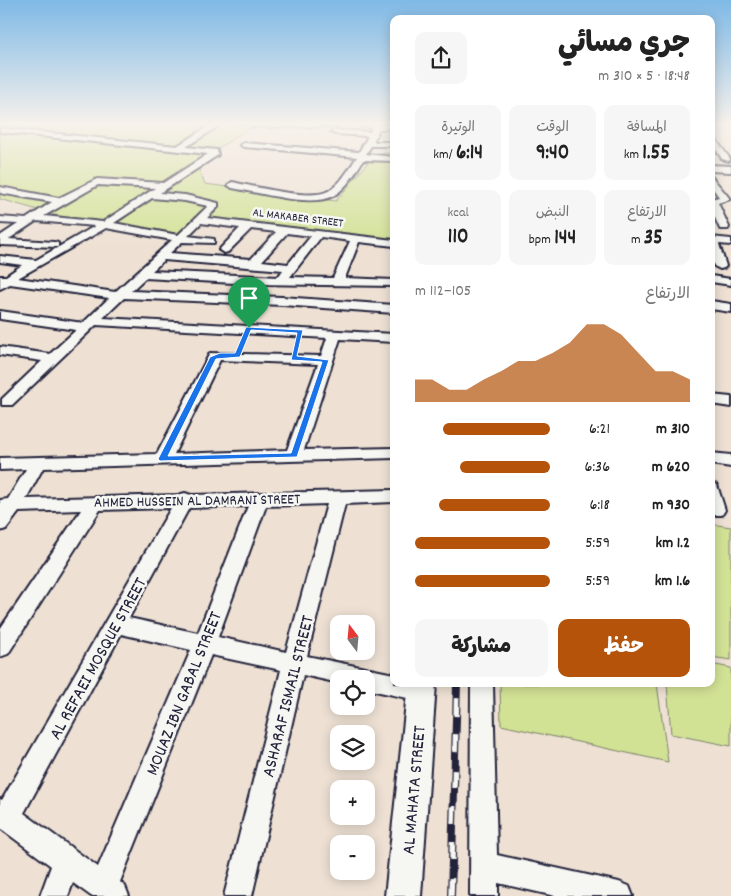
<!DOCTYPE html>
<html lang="ar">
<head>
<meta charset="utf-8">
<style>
	body { margin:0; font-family:Dekko,"Playpen Sans Arabic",sans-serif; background:#f6f6f6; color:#222; direction:rtl; height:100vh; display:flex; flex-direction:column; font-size:19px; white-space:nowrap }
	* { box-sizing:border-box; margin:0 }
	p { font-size:16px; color:#767676 }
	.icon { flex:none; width:28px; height:28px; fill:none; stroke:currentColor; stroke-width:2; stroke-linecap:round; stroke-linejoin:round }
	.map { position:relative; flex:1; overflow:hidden; direction:ltr }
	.sheet { position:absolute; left:390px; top:15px; width:325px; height:672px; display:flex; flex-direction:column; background:#fff; border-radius:10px; box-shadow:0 2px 12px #0003; direction:rtl }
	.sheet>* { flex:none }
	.needle { width:32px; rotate:344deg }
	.buttons { position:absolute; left:330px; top:615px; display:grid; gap:10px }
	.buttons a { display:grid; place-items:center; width:45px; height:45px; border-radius:10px; background:#fff; box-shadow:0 2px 12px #0003; font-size:25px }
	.pin { position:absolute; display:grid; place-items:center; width:42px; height:42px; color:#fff; margin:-51px -21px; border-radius:50% 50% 50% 0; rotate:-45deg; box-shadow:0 0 5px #0007 }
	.pin .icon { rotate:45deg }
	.round { display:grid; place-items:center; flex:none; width:52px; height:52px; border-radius:10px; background:#f6f6f6 }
	.overview { display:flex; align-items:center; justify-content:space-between; height:85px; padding:0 25px }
	h1 { font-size:28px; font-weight:800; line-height:38px }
	.stats { display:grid; grid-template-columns:repeat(3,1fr); gap:8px; height:85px; padding:5px 25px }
	.stats div { display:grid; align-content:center; border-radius:10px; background:#f6f6f6; text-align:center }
	.stats b { font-size:21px; font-weight:800 }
	.stats small { font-size:14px; font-weight:400 }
	.stats p { font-size:14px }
	.chart { height:140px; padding:10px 25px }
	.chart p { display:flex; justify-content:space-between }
	.chart svg { width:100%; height:90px; margin-top:5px; fill:#b45309; opacity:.7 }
	.primary-button { display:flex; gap:10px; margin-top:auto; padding:10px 25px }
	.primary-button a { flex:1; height:58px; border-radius:10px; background:#b45309; color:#fff; font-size:20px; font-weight:800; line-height:58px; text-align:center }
	.primary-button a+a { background:#f6f6f6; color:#222 }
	ul { padding:0 25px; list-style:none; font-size:16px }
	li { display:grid; grid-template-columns:80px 60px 1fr; align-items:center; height:38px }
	li i { height:12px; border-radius:6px; background:#b45309 }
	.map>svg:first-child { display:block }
</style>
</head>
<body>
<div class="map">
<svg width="731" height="896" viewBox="0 0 731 896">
	<rect width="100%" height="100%" fill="#eee1d4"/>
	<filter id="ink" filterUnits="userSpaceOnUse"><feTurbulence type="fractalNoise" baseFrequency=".02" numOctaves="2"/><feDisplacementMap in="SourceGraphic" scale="10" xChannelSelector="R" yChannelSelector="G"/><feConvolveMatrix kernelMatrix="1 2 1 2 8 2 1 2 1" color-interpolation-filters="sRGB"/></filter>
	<g filter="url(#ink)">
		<path fill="#d2e295" stroke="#7a8268" d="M0,123H235L234,124L252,126L196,163L205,184L336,201L376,153H394V241L199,218L171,241L55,215L0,199Z
			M711,524L731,527V660L711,657Z
			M711,664L731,668V746L671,734L667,684H711Z
			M500,684H657L668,762L501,725Z"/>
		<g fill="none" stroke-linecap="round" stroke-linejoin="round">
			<defs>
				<path id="minor" d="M214,123H223L186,147L217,150L218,155L160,193L185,195L218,203V207L207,218L394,240V246L359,242L345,278L394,280V286L252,284L145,278L131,291L282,297L394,305V313L282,305L124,298L103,318L394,334V342L340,339L304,450L394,448V458L43,468L26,499L178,495L185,493L191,495L394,490V502L345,504L307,656L394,674V684H430L433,690L429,698L421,701L366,689V679H339V683L303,675L252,896H224L281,670L211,655L120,882L125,886L129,896H91L73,883L68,896H40L51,866L0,828V799L2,800L171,508L100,510L8,654L0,657V629L81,510L19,512L6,529L0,531V500L8,499L26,469L0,470V458L157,454L210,353L321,356L327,338L96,325L12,405H2V399L42,361L0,355V347L50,354L76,330L0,319V311L83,323L109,298L10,284L0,289V276H6L22,265L0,262V256L36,260L95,226L36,221L9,239L54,242L58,243V247L0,245V236L18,224L0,223V217L26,219L52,202L0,193V187L59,198L97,179L163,183L208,154L0,132V128L177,146ZM98,185L155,188L103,222L44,216ZM152,198L185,201L208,206L178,235L114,223ZM201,223L240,228L219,250L224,253L228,252L251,229L276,232L251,259L170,253L182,242L214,243V239L188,236ZM106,228L172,240L115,292L18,278ZM287,233L311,236L288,264L262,261ZM321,237L350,241L333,278L290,277ZM164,260L283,270L278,277L152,271ZM220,360L318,364L287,450L174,454ZM327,504L286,652L218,637L266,506ZM248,506L198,633L129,618L189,508ZM121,634L191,650L98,867L24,813Z
					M255,123H341L342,124L338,126L252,127Z
					M366,124L394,125V129H379L373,142H394V146H371L366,154L394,157V161L363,160C356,172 346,189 333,196C311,208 257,192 232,188L228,185L232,182C252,186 308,200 326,192C339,187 349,169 357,157L244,147L240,145L244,143L359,152L368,136L335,134L331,132L335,130L370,132L372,128L362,126Z
					M711,133L730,159L729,161L722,159L711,142Z
					M711,165L731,166V172L711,171Z
					M711,176L730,199L718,203L729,227L728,229H720L711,209V199L719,197L711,186Z
					M711,237L731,239V245L719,244L726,266L724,268L720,269L714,266L711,254Z
					M711,276L731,279V285L711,282Z
					M711,301L731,304V312L711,309Z
					M711,395L731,397V407L711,404Z
					M711,453L731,455V467L711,464Z
					M711,483L717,485L725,510L722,515H711Z
					M471,684H493L497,855L619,882L629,886L633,896H555L498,883V896H470Z"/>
				<path id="tertiary" d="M408,684H436L421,896H385Z"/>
			</defs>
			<use href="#minor" stroke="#22223b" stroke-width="4"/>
			<use href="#tertiary" stroke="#22223b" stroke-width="4"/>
			<use href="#minor" fill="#f6f6f2" fill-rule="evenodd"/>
			<use href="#tertiary" fill="#f6f6f2" fill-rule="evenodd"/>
			<defs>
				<path id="rail" d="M451,896L457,684"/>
			</defs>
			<use href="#rail" stroke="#22223b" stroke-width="8"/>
			<use href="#rail" stroke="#f6f6f2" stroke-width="5.5" stroke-dasharray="18" stroke-linecap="butt"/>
		</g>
	</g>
	<linearGradient id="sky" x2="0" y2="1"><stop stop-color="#7fb9e6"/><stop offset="0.5" stop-color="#f7f2ec"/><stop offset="1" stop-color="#f7f2ec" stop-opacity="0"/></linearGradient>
	<rect width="731" height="248" fill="url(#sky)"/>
	<path fill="#1a73e8" stroke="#fff" fill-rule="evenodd" d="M246,327L303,330L297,356L329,360L297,457L160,461L158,459L210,357L220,353H235ZM251,330L297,333L291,360L322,362L291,453L168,456L216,359L240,357Z"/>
	<g text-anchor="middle" stroke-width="5" stroke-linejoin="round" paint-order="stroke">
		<g font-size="12" fill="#22223b" stroke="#f6f6f2">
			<text transform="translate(298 217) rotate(7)" y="4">AL MAKABER STREET</text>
		</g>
		<g font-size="15" fill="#22223b" stroke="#f6f6f2">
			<text transform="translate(197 500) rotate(-1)" y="5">AHMED HUSSEIN AL DAMRANI STREET</text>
		</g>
		<g font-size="18" fill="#22223b" stroke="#f6f6f2">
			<text transform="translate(97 658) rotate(-61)" y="6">AL REFAEI MOSQUE STREET</text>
			<text transform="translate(183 693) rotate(-68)" y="6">MOUAZ IBN GABAL STREET</text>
			<text transform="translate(287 696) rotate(-76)" y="6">ASHARAF ISMAIL STREET</text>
			<text transform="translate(413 790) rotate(-85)" y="6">AL MAHATA STREET</text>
		</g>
	</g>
</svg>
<div class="buttons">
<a><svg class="needle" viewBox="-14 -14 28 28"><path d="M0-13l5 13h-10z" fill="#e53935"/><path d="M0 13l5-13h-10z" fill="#767676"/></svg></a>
<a><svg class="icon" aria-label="locate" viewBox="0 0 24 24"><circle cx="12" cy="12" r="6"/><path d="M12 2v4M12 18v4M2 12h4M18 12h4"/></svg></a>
<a><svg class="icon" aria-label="layers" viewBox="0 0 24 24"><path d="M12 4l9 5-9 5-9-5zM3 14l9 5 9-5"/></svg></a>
<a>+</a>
<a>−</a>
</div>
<div class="pin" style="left:249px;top:328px;background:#1e9e55"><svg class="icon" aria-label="arrive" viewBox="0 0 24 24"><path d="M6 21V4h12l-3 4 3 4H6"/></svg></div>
<section class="sheet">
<div class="overview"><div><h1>جري مسائي</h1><p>18:48 · 5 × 310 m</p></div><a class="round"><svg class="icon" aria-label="share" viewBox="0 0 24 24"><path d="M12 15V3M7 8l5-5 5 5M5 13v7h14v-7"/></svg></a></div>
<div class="stats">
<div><p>المسافة</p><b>1.55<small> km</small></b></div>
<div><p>الوقت</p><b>9:40</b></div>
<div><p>الوتيرة</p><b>6:14<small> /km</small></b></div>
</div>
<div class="stats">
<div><p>الارتفاع</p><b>35<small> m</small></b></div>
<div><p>النبض</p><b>144<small> bpm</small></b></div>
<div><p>kcal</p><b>110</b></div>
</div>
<div class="chart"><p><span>الارتفاع</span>105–112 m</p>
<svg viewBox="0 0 160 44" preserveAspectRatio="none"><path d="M0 44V33L10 33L20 38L30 38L40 33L50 29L60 24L70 24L80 20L90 15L100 6L110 6L120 11L130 20L140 29L150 29L160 33V44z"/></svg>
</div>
<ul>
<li><b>310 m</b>6:21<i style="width:79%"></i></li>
<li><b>620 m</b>6:36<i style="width:67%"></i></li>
<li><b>930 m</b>6:18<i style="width:82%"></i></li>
<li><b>1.2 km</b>5:59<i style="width:100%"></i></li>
<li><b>1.6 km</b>5:59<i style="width:100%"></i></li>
</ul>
<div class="primary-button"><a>حفظ</a><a>مشاركة</a></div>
</section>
</div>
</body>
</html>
